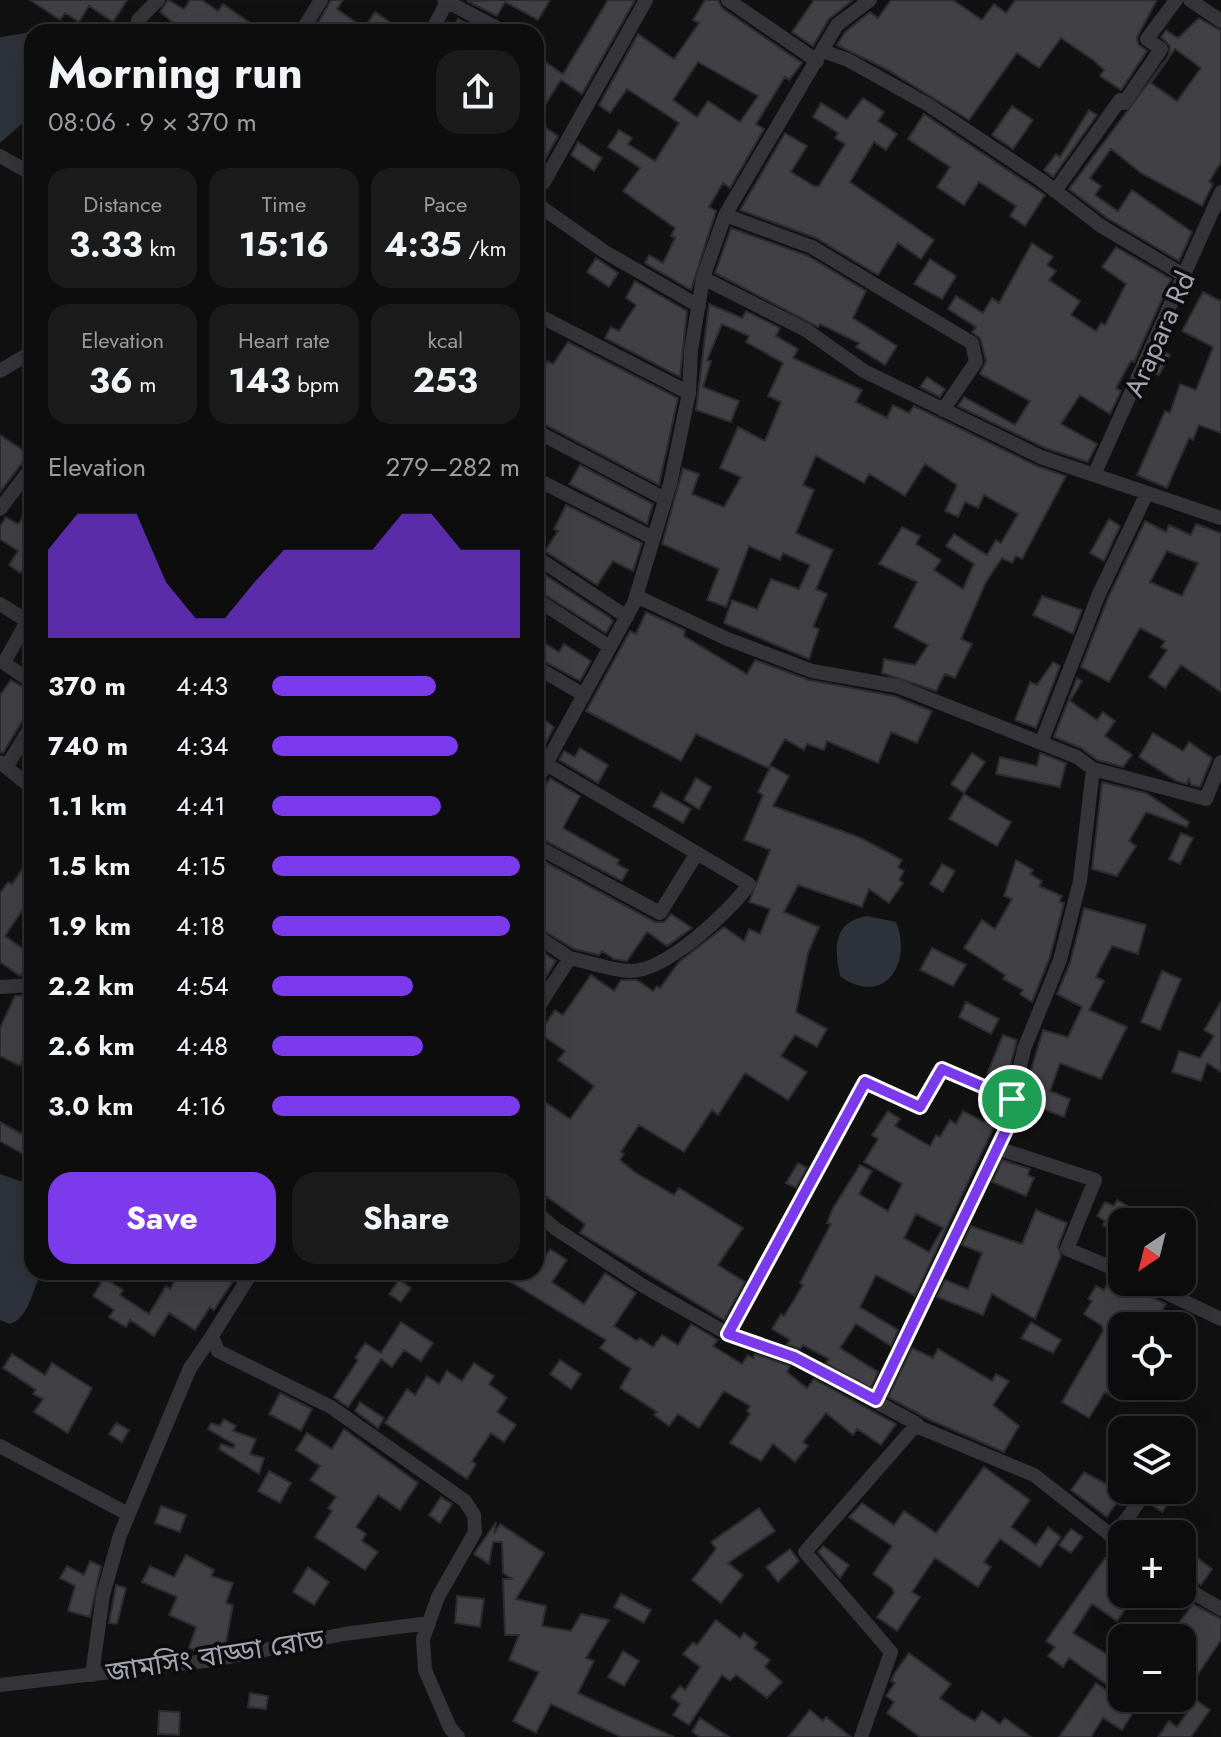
<!DOCTYPE html>
<html lang="en">
<head>
<meta charset="utf-8">
<style>
	body { margin:0; font-family:Jost,"Noto Sans Bengali",sans-serif; background:#1b1b1c; color:#f1f3f6; height:100vh; display:flex; flex-direction:column; font-size:30px; white-space:nowrap }
	* { box-sizing:border-box; margin:0 }
	p { font-size:26px; color:#9a9c9e }
	.icon { flex:none; width:44px; height:44px; fill:none; stroke:currentColor; stroke-width:2; stroke-linecap:round; stroke-linejoin:round }
	.map { position:relative; flex:1; overflow:hidden }
	.panel { position:absolute; left:24px; top:24px; width:520px; height:1256px; display:flex; flex-direction:column; background:#0d0d0e; border-radius:24px; box-shadow:0 8px 32px #0002,0 0 0 2px #2d2d2e }
	.panel>* { flex:none }
	.needle { width:52px; rotate:215deg }
	.tools { position:absolute; left:1108px; top:1208px; display:grid; gap:16px }
	.tools a { display:grid; place-items:center; width:88px; height:88px; border-radius:16px; background:#0d0d0e; box-shadow:0 8px 32px #0002,0 0 0 2px #2d2d2e; font-size:40px }
	.pin { position:absolute; display:grid; place-items:center; width:68px; height:68px; color:#fff; margin:-34px; border:4px solid #fff; border-radius:50%; box-shadow:0 2px 8px #0007 }
	.round { display:grid; place-items:center; flex:none; width:84px; height:84px; border-radius:24px; background:#1b1b1c }
	.head { display:flex; align-items:center; justify-content:space-between; height:136px; padding:0 24px }
	h1 { font-size:44px; font-weight:700; line-height:60px }
	.stats { display:grid; grid-template-columns:repeat(3,1fr); gap:12px; height:136px; padding:8px 24px }
	.stats div { display:grid; align-content:center; border-radius:20px; background:#1b1b1c; text-align:center }
	.stats b { font-size:34px; font-weight:700 }
	.stats small { font-size:22px; font-weight:400 }
	.stats p { font-size:22px }
	.chart { height:224px; padding:16px 24px }
	.chart p { display:flex; justify-content:space-between }
	.chart svg { width:100%; height:144px; margin-top:8px; fill:#7c3aed; opacity:.7 }
	.primary-button { display:flex; gap:16px; margin-top:auto; padding:16px 24px }
	.primary-button a { flex:1; height:92px; border-radius:24px; background:#7c3aed; color:#fff; font-size:32px; font-weight:700; line-height:92px; text-align:center }
	.primary-button a+a { background:#1b1b1c; color:#f1f3f6 }
	ul { padding:0 24px; list-style:none; font-size:26px }
	li { display:grid; grid-template-columns:128px 96px 1fr; align-items:center; height:60px }
	li i { height:20px; border-radius:10px; background:#7c3aed }
	.map>svg:first-child { display:block }
</style>
</head>
<body>
<div class="map">
<svg width="1221" height="1737" viewBox="0 0 1221 1737">
	<rect width="100%" height="100%" fill="#111112"/>
	<path fill="#2d323b" d="M32,32V115L0,143V37Z
		M867,916L896,922C913,963 884,1008 840,976C834,947 833,922 867,916Z
		M0,1174L32,1185V1272H42C32,1289 30,1317 10,1324L0,1320Z"/>
	<path fill="#404045" stroke="#2c2b2e" stroke-width="2" fill-rule="evenodd" d="M30,0H127L113,22L89,6L79,22L65,13L60,20Z
		M168,0L184,9L190,0H202L218,11L223,4L263,32H185L160,12Z
		M331,0H343L337,9L364,28L375,12L390,22L384,32H313Z
		M502,0H550L538,20L505,2L497,16L467,1Z
		M608,0H635L582,94L561,80L536,119V66L541,59L563,74Z
		M705,0H718L722,8L802,63L789,80L785,77L756,124L764,129L730,188L723,183L709,207L716,211L691,290L645,263L649,255L663,263L675,238L671,236L675,228L623,191L640,168L608,147L619,130L632,138L628,144L655,161L679,123L627,89L610,113L599,105L638,34L674,59L699,23L693,20ZM698,62L758,96L740,122L708,101L697,117L673,100Z
		M814,0H853L829,19L813,46L792,32Z
		M891,0H953L982,20L994,4L1006,13L1015,0H1157L1137,37L1138,44L1147,51L1121,90L1100,76L1104,70L1093,60L1061,38L1039,68L1017,53L969,120L886,69L837,45L845,32L870,12L878,18Z
		M1199,18L1221,31V162L1209,182L1213,184L1202,206L1141,173L1111,149L1090,178L1101,186L1095,195L1118,211L1132,190L1192,232L1179,261L1107,218L1069,189L1169,55L1170,46L1161,37L1166,30L1178,38ZM1175,49L1201,68L1177,101L1151,83Z
		M458,19L483,32H442L448,22L454,26Z
		M863,98L884,112L878,121L897,134L886,150L874,142L850,182L934,240L921,259L898,243L878,275L816,238L740,210L785,133L807,146L791,172L814,186H819L845,144L835,138L838,133L813,117L821,103L847,119Z
		M1012,106L1033,120L1013,149L992,135Z
		M1089,110L1097,115L1053,177L1044,170L1056,154L1060,157Z
		M924,114L1045,195L1025,226L1010,216L1016,206L979,182L964,205L937,187L950,167L908,139Z
		M536,121L558,136L539,170H536Z
		M578,142L602,158L594,171L571,155Z
		M731,228L808,256L866,291L853,318L897,346L885,365L856,347L859,343L820,324L818,327L715,273Z
		M1032,243L1053,257L1047,265L1056,271L1049,280L1080,301L1071,315L1096,331L1101,323L1105,325L1126,284L1102,267L1116,247L1171,279L1134,362L1131,361L1116,388L1121,391L1110,414L1080,395L1061,424L1097,444L1088,462L1045,448L958,406L964,397L1015,425L1030,401L980,374L986,361L980,338L972,332L976,327L948,309L956,296L983,313L992,298L999,303Z
		M596,258L618,273L609,287L587,272Z
		M930,259L956,276L942,299L914,284Z
		M635,281L687,311L680,377L605,338L611,327L619,331L636,305L626,298Z
		M1203,292L1221,301V433L1199,425L1193,440L1189,438L1167,488L1137,475L1165,411L1170,413L1180,384L1196,390L1213,347L1182,331Z
		M709,304L742,318L746,311L780,328L776,336L798,349L793,358L862,390L856,402L887,418L893,405L909,413L914,406L1037,466L1066,476L1022,559L1016,556L1012,563L1002,558L986,582L961,639L972,644L955,678L945,674L936,691L882,673L884,659L915,665L928,645L894,627L917,582L879,564L902,527L920,536L916,544L941,560L934,570L963,589L974,564L946,546L954,534L987,555L996,540L1001,543L1018,514L984,495L978,508L965,502L958,517L945,511L957,485L925,464L905,496L869,474L864,483L816,456L803,485L814,490L796,533L833,550L816,589L827,594L813,627L819,629L809,659L724,623L732,600L757,609L771,579L799,589L810,565L783,553L780,560L749,546L726,607L707,600L719,569L662,544L683,468L699,474L692,494L724,507L741,477L720,468L738,427L765,441L781,402L768,396L783,363L746,342L749,336L722,324L707,360L711,361L703,387L739,401L731,422L696,410Z
		M568,342L678,398L659,485L536,420V379L548,361L553,364Z
		M1161,350L1170,355L1159,375L1152,371Z
		M927,377L945,389L940,397L920,387Z
		M0,435L29,454L0,492Z
		M580,465L653,504L647,524L569,484Z
		M32,504V561L20,573L9,565L18,551L0,539V526L6,517L18,524Z
		M566,505L642,543L633,571L613,561L597,585L545,551L558,531L554,529Z
		M1109,519L1120,526L1104,561L1090,553Z
		M1145,521L1166,532L1169,525L1191,535L1196,524L1221,533V692L1181,665L1165,688L1149,677L1167,650L1161,647L1165,641L1140,628L1109,682L1081,667L1108,598ZM1167,551L1198,563L1182,596L1150,582Z
		M536,569L609,617L613,621L606,633L536,589Z
		M1042,596L1082,610L1073,634L1033,615Z
		M646,612L685,630L684,636L747,674L755,660L809,680L894,696L932,711L917,743L891,732L878,763L827,741L824,750L807,744L804,750L785,739L768,768L696,734L681,761L586,711L630,631L636,634Z
		M536,638L559,652L564,644L591,661L580,681L536,657Z
		M1053,662L1060,666L1036,728L1015,720L1030,682L1037,685Z
		M1077,678L1082,681L1070,701L1097,720L1103,712L1115,721L1105,736L1132,755L1123,767L1097,760L1081,748L1054,737Z
		M11,680L32,692V715L23,720L3,753L0,752V695Z
		M536,714L554,727L536,761Z
		M1153,733L1183,751L1189,742L1212,758L1200,787L1191,785L1189,779L1187,784L1176,781L1139,757Z
		M580,748L608,765L598,783L559,760L564,751L575,757Z
		M972,753L985,762L964,793L951,784Z
		M1040,753L1066,763L1060,787L996,774L1000,757L1037,766Z
		M771,766L789,776L773,806L861,838L902,860L898,867L904,871L899,880L903,883L889,903L869,889L862,907L798,885L784,912L819,927L808,953L796,1012L827,1029L817,1047L795,1035L781,1056L807,1072L788,1100L745,1073L718,1115L712,1110L684,1152L639,1125L621,1152L624,1154L620,1160L636,1173L674,1195L679,1188L743,1228L718,1265L745,1282L724,1320L580,1233L585,1224L547,1197L542,1204L536,1202V1096L570,1119L594,1086L558,1060L565,1051L539,1033L555,1010L563,1015L591,975L614,991L621,980H637L653,991L657,986L660,988L679,962L724,927L744,941L749,929L760,934L770,909L749,902L770,850L744,840L763,795L758,792Z
		M550,778L580,796L563,828L619,860L617,864L628,870L622,881L536,836V792L542,790Z
		M696,778L711,787L699,809L684,800Z
		M1102,782L1146,793L1189,822L1187,827L1146,812L1129,841L1136,846L1117,876L1092,869Z
		M661,792L691,809L683,823L653,806Z
		M964,794L1011,822L997,846L949,819Z
		M1181,833L1193,838L1180,864L1169,859Z
		M32,855V896L5,936L32,955V961L20,976L0,962V893L8,882L12,884Z
		M536,857L655,922H664L671,914L692,928L667,946L647,932L627,961L614,959L602,951L599,955L574,949L536,926Z
		M1016,860L1033,870L1030,874L1042,881L1039,886L1062,896L1059,902L1064,903L1050,957L1032,1002L1020,994L1023,990L1003,979L1005,975L964,948L982,920L995,929L1012,899L1004,896Z
		M942,864L955,871L943,892L930,884Z
		M1084,908L1146,925L1138,954L1112,946L1096,977L1104,981L1089,1010L1127,1027L1101,1079L1060,1063L1050,1091L1070,1099L1064,1117L1037,1107L1041,1095L1025,1090L1043,1030L1068,1037L1082,1007L1057,994L1070,963Z
		M536,948L556,961L536,992Z
		M932,948L966,965L953,986L920,970Z
		M1162,971L1181,979L1160,1030L1141,1022Z
		M31,995L26,1006L32,1009V1042L20,1066L0,1056V1028L15,996Z
		M966,1002L999,1019L991,1034L959,1017Z
		M1221,1002V1072L1207,1063L1201,1081L1172,1072L1179,1051L1200,1058L1214,1036L1204,1030Z
		M1003,1035L1017,1040L1006,1082L987,1074Z
		M888,1111L900,1119L895,1126L930,1146L936,1135L940,1137L950,1120L956,1124L963,1111L984,1122L990,1111L999,1116L915,1296L876,1275L860,1307L898,1330L891,1346L856,1324L840,1348L878,1372L871,1388L826,1363L829,1359L803,1345L800,1349L787,1344L790,1340L772,1329L781,1314L784,1316L803,1285L800,1283L831,1224L827,1223L833,1208L860,1165L872,1171L859,1194L888,1211L902,1184L864,1162L878,1139L872,1135ZM916,1214L943,1228L929,1252L904,1238Z
		M0,1122L31,1139L23,1154L0,1141Z
		M1002,1160L1030,1169L1028,1175L1034,1178L1026,1196L992,1182Z
		M798,1163L807,1168L796,1188L786,1183Z
		M1117,1200L1136,1211L1130,1222H1122V1236L1103,1225L1105,1221L1097,1216L1105,1202L1114,1206Z
		M1036,1210L1067,1223L1058,1246L1061,1256L1035,1319L992,1294L983,1315L937,1297L945,1280L968,1289L982,1253L962,1245L971,1226L1022,1244Z
		M550,1249L567,1260L552,1282L584,1304L605,1273L636,1293L614,1326L637,1341L640,1338L653,1347L662,1335L678,1345L691,1324L718,1340L713,1346L742,1364L748,1355L753,1358L755,1354L790,1366L787,1372L807,1388L814,1379L896,1424L881,1445L857,1429L853,1435L826,1413L803,1442L808,1446L795,1462L773,1444L761,1461L730,1443L750,1414L747,1411L750,1406L724,1391L699,1428L678,1414L669,1426L654,1415L657,1412L620,1388L631,1369L600,1348L606,1340L509,1281L514,1272H536Z
		M180,1272H226L235,1278L214,1310L210,1307L195,1330L169,1313L154,1336L130,1320L126,1327L109,1317L114,1310L93,1296L104,1278L123,1290L120,1295L149,1314L166,1286L170,1289Z
		M1111,1278L1133,1282L1138,1291L1166,1304L1158,1317L1174,1326H1122V1381L1113,1397L1105,1392L1089,1418L1062,1402L1103,1331L1102,1326L1084,1314L1092,1301L1088,1299L1096,1286L1104,1290Z
		M399,1280L411,1288L401,1302L389,1294Z
		M401,1322L433,1343L421,1361L404,1350L392,1367L381,1359L348,1407L334,1397L358,1360L355,1358L365,1343L381,1353Z
		M1031,1322L1061,1340L1053,1353L1021,1338Z
		M912,1348L933,1358L938,1349L992,1381L996,1374L1009,1381L993,1405L1019,1426L1004,1452L930,1420L888,1397Z
		M12,1354L45,1375L52,1363L92,1388L68,1433L34,1412L43,1399L33,1394L36,1390L3,1368Z
		M560,1360L581,1374L571,1389L550,1374Z
		M474,1363L494,1376L489,1384L507,1398L497,1412L516,1425L504,1442L491,1433L472,1461L476,1464L467,1479L385,1423L407,1389L415,1395L427,1376L439,1384L447,1371L462,1381Z
		M280,1393L312,1409L301,1431L269,1414Z
		M360,1402L384,1418L378,1428L355,1411Z
		M224,1419L236,1426L233,1431L256,1439L250,1454L264,1458L259,1474L219,1449L221,1444L233,1448L235,1445L208,1429L211,1423L220,1426Z
		M116,1423L129,1430L122,1442L109,1434Z
		M344,1429L418,1483L400,1510L378,1495L356,1527L366,1534L362,1541L378,1552L365,1570L315,1537L332,1511L328,1508L336,1497L310,1480L320,1466L296,1450L307,1433L332,1449Z
		M984,1467L1030,1500L1011,1527L1036,1545L1048,1527L1061,1537L1040,1567L1000,1539L984,1562L991,1567L978,1587L935,1558L912,1592L920,1597L897,1631L877,1617L894,1593L892,1588L873,1574L892,1546L849,1517L862,1503L894,1525L904,1511L936,1533Z
		M269,1471L291,1483L280,1503L258,1491Z
		M1084,1472L1123,1493L1107,1517L1071,1490Z
		M1157,1490H1177L1162,1512L1149,1503Z
		M441,1497L452,1504L440,1523L429,1515Z
		M161,1506L186,1515L180,1532L155,1523Z
		M759,1508L775,1531L728,1563L743,1575L721,1603L692,1580L716,1549L711,1542Z
		M496,1522L494,1534L500,1524L544,1553L516,1599L546,1606L542,1626L571,1631L581,1614L609,1620L586,1658L594,1661L578,1693L674,1737H621L551,1704L536,1733L513,1721L539,1672L509,1660L519,1635H505L503,1579H512L503,1573L502,1542H493L489,1564L474,1554Z
		M1071,1529L1083,1537L1071,1553L1059,1545Z
		M823,1546L849,1565L840,1578L818,1552Z
		M790,1549L799,1561L778,1582L766,1567Z
		M186,1555L214,1570L211,1576L233,1583L226,1603L233,1605L225,1648L199,1652L189,1648L196,1627L169,1615L177,1597L142,1582L150,1566L174,1577Z
		M1195,1556L1212,1569L1201,1585L1182,1574Z
		M1105,1558L1122,1570V1594H1136L1117,1621L1092,1604L1073,1633L1121,1663L1106,1684L1069,1658L1063,1667L1048,1656L1055,1647L1046,1641Z
		M90,1561L101,1566L90,1617L68,1611L75,1586L60,1578L67,1566L84,1575Z
		M308,1567L329,1582L314,1605L293,1592Z
		M116,1585L126,1588L117,1624L109,1623Z
		M621,1594L651,1610L644,1623L614,1607Z
		M457,1596L484,1599L480,1627L455,1623Z
		M1193,1604L1221,1619V1640L1182,1698V1651L1193,1635L1178,1624Z
		M716,1620L740,1638L744,1633L757,1643L754,1648L770,1660L765,1667L782,1682L767,1698L736,1675L730,1681L722,1675L689,1725L673,1715L680,1704L671,1697L680,1686L685,1690L700,1667L683,1654L693,1642L697,1645Z
		M623,1651L639,1661L624,1686L608,1677Z
		M909,1653L951,1684L940,1698L961,1713L975,1721L982,1711L1000,1724L1005,1718L1031,1737H920L887,1713L894,1702L886,1696L895,1683L891,1681L894,1674Z
		M1096,1683L1112,1694L1109,1699L1132,1714L1122,1730L1103,1718L1091,1737H1059Z
		M250,1693L268,1696L266,1709L248,1707Z
		M1196,1700L1210,1710L1191,1737H1158L1169,1721L1177,1727Z
		M810,1710L823,1721L826,1717L851,1737H788Z
		M159,1711L180,1712L179,1735L158,1734Z
		M700,1718L729,1737H700L692,1732Z"/>
	<g fill="none" stroke-linecap="round" stroke-linejoin="round">
		<path stroke="#343439" stroke-width="14" d="M444,0L499,29L497,32
			M728,0L817,61
			M1190,0L1221,21
			M138,32V20L158,0
			M301,32L321,0
			M431,32L448,0
			M823,51L848,60L927,104L1041,180L1101,226L1185,276
			M0,156L32,174
			M536,180L544,182L646,0
			M1055,191L1120,100L1124,103L1161,49L1147,39L1176,0
			M536,210L541,207L605,252L699,306
			M725,215L812,247L972,343L976,362L943,410
			M703,278L806,330L864,371L1041,457L1221,518
			M536,314L689,393
			M0,371L30,353
			M536,431L665,499
			M1094,475L1221,192
			M536,479L653,538
			M0,509L32,467
			M536,557L627,617
			M636,596L725,638L812,671L897,686L1077,757L1093,769
			M536,599L610,647
			M0,604L27,621L4,663L32,682
			M536,667L584,695
			M1041,743L1099,594L1147,493
			M0,762L32,788
			M546,764L749,884C731,911 666,971 631,971C612,971 589,962 570,958
			M7,766L32,725
			M536,782L634,603L670,484L689,393L691,350L703,278L725,215L837,25L870,0
			M536,846L660,913L697,853
			M536,936L570,958L536,1010
			M0,987L32,985
			M997,1148L1095,1180L1067,1249L1122,1272
			M536,1212L556,1229L645,1287L728,1334L794,1357L917,1424L805,1552L891,1652L861,1737
			M252,1272L212,1336L218,1351L331,1407L465,1501L474,1515L475,1532L438,1597L423,1639L425,1670L450,1728L458,1737
			M1143,1282L1221,1319
			M728,1334L865,1082L920,1107L942,1069L1012,1099
			M876,1400L1006,1130L1024,1049L1060,960L1080,881L1093,769L1206,799L1221,762
			M916,1426L1034,1475L1122,1544
			M0,1446L128,1514
			M1113,1538L1138,1503L1142,1490
			M1182,1586L1221,1609
			M92,1675L103,1595L120,1535L190,1368L212,1336
			M0,1685L214,1660L344,1634L429,1623"/>
	</g>
	<g fill="none" stroke-linecap="round" stroke-linejoin="round">
		<defs>
			<path id="route" d="M942,1069L1012,1099L1006,1130L876,1400L794,1357L728,1334L865,1082L920,1107Z"/>
		</defs>
		<use href="#route" stroke="#fff" stroke-width="16"/>
		<use href="#route" stroke="#7c3aed" stroke-width="10"/>
	</g>
	<g text-anchor="middle" stroke-width="7" stroke-linejoin="round" paint-order="stroke">
		<g font-size="28" fill="#a3a3b2" stroke="#0c0c0d">
			<text transform="translate(1159 334) rotate(-66)" y="10">Arapara Rd</text>
			<text transform="translate(215 1655) rotate(-9)" y="10">জামসিং বাড্ডা রোড</text>
		</g>
	</g>
</svg>
<div class="tools">
<a><svg class="needle" viewBox="-14 -14 28 28"><path d="M0-13l5 13h-10z" fill="#e53935"/><path d="M0 13l5-13h-10z" fill="#9a9c9e"/></svg></a>
<a><svg class="icon" aria-label="locate" viewBox="0 0 24 24"><circle cx="12" cy="12" r="6"/><path d="M12 2v4M12 18v4M2 12h4M18 12h4"/></svg></a>
<a><svg class="icon" aria-label="layers" viewBox="0 0 24 24"><path d="M12 4l9 5-9 5-9-5zM3 14l9 5 9-5"/></svg></a>
<a>+</a>
<a>−</a>
</div>
<div class="pin" style="left:1012px;top:1099px;background:#1e9e55"><svg class="icon" aria-label="arrive" viewBox="0 0 24 24"><path d="M6 21V4h12l-3 4 3 4H6"/></svg></div>
<section class="panel">
<div class="head"><div><h1>Morning run</h1><p>08:06 · 9 × 370 m</p></div><a class="round"><svg class="icon" aria-label="share" viewBox="0 0 24 24"><path d="M12 15V3M7 8l5-5 5 5M5 13v7h14v-7"/></svg></a></div>
<div class="stats">
<div><p>Distance</p><b>3.33<small> km</small></b></div>
<div><p>Time</p><b>15:16</b></div>
<div><p>Pace</p><b>4:35<small> /km</small></b></div>
</div>
<div class="stats">
<div><p>Elevation</p><b>36<small> m</small></b></div>
<div><p>Heart rate</p><b>143<small> bpm</small></b></div>
<div><p>kcal</p><b>253</b></div>
</div>
<div class="chart"><p><span>Elevation</span>279–282 m</p>
<svg viewBox="0 0 160 44" preserveAspectRatio="none"><path d="M0 44V17L10 6L20 6L30 6L40 27L50 38L60 38L70 27L80 17L90 17L100 17L110 17L120 6L130 6L140 17L150 17L160 17V44z"/></svg>
</div>
<ul>
<li><b>370 m</b>4:43<i style="width:66%"></i></li>
<li><b>740 m</b>4:34<i style="width:75%"></i></li>
<li><b>1.1 km</b>4:41<i style="width:68%"></i></li>
<li><b>1.5 km</b>4:15<i style="width:100%"></i></li>
<li><b>1.9 km</b>4:18<i style="width:96%"></i></li>
<li><b>2.2 km</b>4:54<i style="width:57%"></i></li>
<li><b>2.6 km</b>4:48<i style="width:61%"></i></li>
<li><b>3.0 km</b>4:16<i style="width:100%"></i></li>
</ul>
<div class="primary-button"><a>Save</a><a>Share</a></div>
</section>
</div>
</body>
</html>
